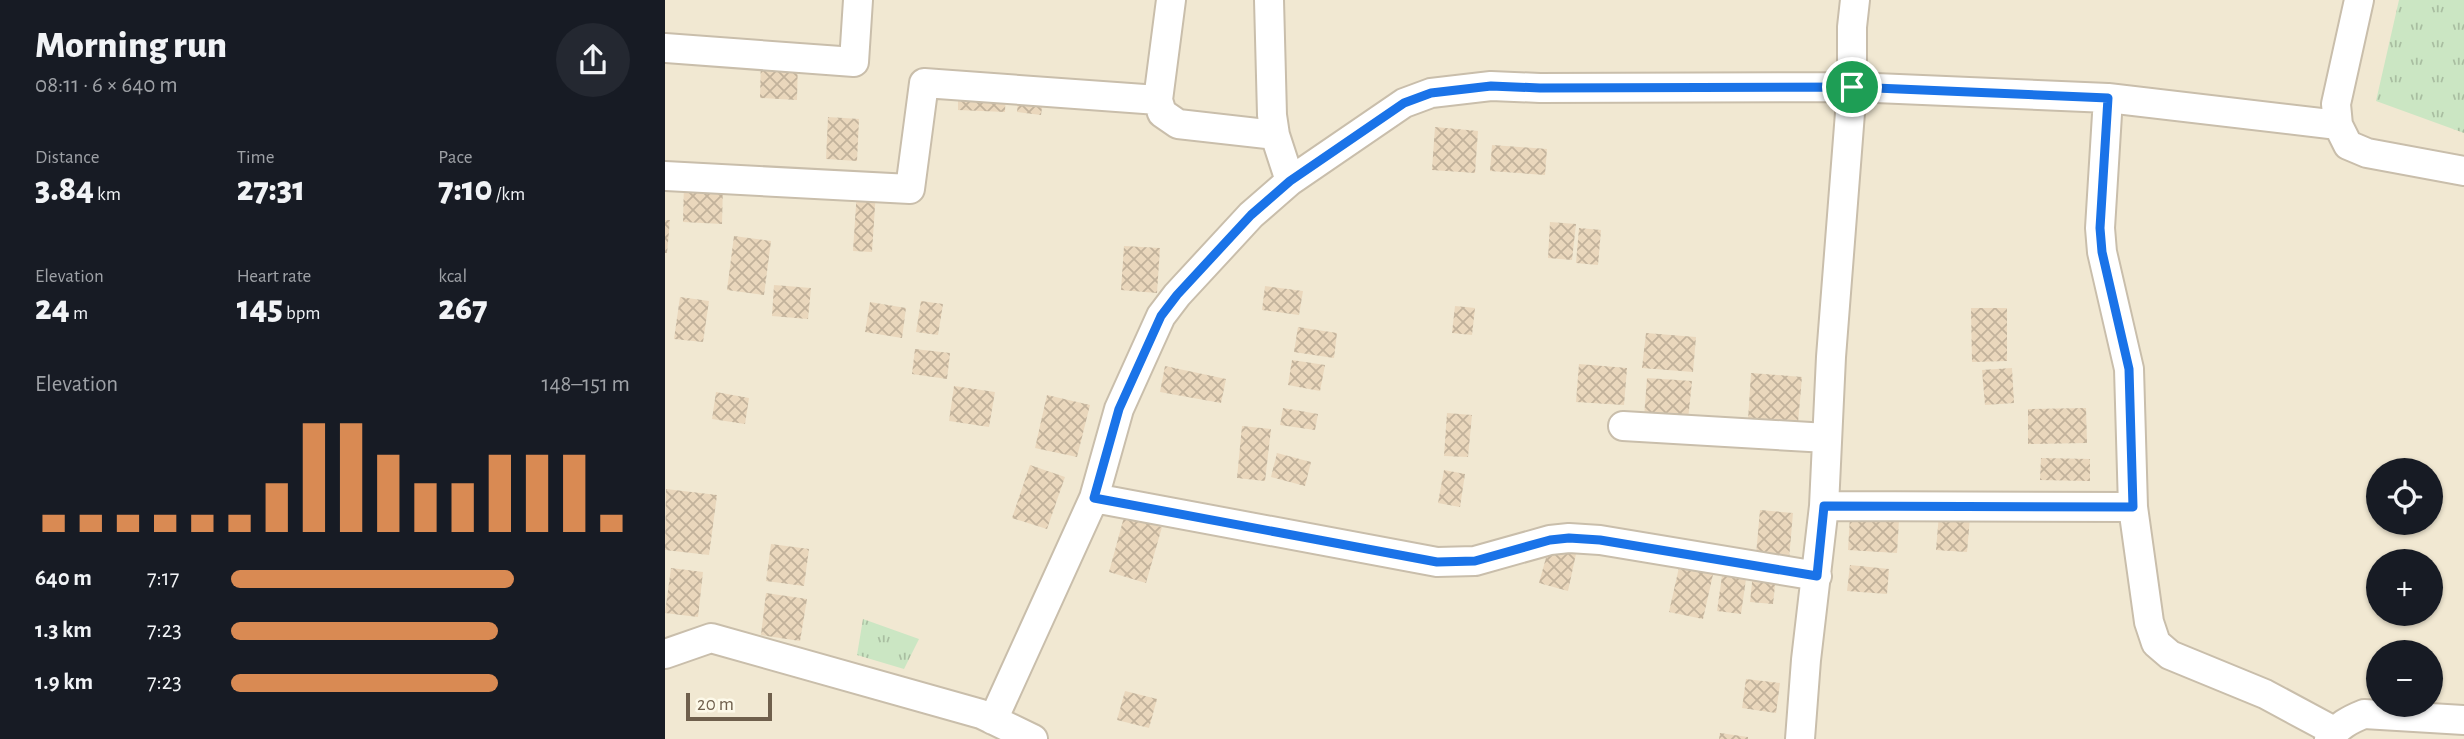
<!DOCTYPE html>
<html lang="en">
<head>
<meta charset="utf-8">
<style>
	body { margin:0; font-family:"Alegreya Sans",sans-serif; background:#242831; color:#f1f3f6; height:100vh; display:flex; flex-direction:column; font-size:26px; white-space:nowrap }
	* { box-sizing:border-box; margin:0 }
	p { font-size:23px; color:#9ea1a6 }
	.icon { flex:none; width:38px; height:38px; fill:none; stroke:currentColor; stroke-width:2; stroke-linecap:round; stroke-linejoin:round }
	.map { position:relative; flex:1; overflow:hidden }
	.sheet { display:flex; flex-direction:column; background:#171b24; width:665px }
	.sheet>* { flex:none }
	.controls { position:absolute; left:1701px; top:458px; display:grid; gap:14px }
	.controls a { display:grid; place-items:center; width:77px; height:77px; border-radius:50%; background:#171b24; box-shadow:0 2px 5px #0004; font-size:35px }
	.scale { position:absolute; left:21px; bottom:18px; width:86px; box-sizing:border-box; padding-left:7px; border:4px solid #6f5f4c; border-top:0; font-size:19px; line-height:24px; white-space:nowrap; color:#6f5f4c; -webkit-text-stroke:5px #fdf9e9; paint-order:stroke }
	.pin { position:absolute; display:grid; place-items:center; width:60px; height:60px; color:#fff; margin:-30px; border:4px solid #fff; border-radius:50%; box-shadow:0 2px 7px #0007 }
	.round { display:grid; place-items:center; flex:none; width:74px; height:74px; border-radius:37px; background:#242831 }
	.headline { display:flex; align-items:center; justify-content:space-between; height:119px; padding:0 35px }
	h1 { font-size:38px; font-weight:800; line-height:52px }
	.metrics { display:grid; grid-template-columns:repeat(3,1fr); gap:10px; height:119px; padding:7px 35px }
	.metrics div { display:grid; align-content:center }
	.metrics b { font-size:35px; font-weight:800 }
	.metrics small { font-size:19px; font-weight:400 }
	.metrics p { font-size:19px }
	.chart { height:196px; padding:14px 35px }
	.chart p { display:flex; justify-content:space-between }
	.chart svg { width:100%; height:126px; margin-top:7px; stroke:#d98a53; stroke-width:6 }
	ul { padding:0 35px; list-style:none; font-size:23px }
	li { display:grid; grid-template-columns:112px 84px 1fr; align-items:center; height:52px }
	li i { height:18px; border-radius:9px; background:#d98a53 }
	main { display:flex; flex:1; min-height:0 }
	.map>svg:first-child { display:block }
</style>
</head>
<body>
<main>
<section class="sheet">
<div class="headline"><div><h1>Morning run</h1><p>08:11 · 6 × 640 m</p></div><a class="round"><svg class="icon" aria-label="share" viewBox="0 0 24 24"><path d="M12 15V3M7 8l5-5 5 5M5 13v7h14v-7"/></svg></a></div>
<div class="metrics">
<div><p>Distance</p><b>3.84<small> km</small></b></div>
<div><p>Time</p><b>27:31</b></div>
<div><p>Pace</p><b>7:10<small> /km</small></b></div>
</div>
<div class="metrics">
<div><p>Elevation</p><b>24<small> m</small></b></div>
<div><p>Heart rate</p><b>145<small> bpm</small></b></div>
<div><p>kcal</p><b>267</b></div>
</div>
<div class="chart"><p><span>Elevation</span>148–151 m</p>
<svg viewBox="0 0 160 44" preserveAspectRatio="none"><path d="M5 44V38M15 44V38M25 44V38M35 44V38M45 44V38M55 44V38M65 44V27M75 44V6M85 44V6M95 44V17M105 44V27M115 44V27M125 44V17M135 44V17M145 44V17M155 44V38"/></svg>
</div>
<ul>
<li><b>640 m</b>7:17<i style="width:71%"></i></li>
<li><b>1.3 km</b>7:23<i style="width:67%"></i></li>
<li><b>1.9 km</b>7:23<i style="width:67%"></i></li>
</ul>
</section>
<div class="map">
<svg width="1799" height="739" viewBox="0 0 1799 739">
	<defs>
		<pattern id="park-tufts" width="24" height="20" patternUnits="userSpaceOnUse" patternTransform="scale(1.75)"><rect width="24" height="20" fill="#cbe6c3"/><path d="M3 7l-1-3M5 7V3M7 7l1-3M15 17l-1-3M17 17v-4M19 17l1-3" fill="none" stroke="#a9bea1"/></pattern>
		<pattern id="building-cross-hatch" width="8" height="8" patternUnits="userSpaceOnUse" patternTransform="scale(1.75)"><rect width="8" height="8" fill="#ead7bc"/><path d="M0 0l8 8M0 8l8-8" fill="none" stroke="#c2b29b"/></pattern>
	</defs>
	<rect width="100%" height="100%" fill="#faf5e3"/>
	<path fill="#f1e8d2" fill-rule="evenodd" d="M0,0H1799V739H0ZM1713,471H1766V523H1713ZM1713,562H1766V614H1713ZM1713,653H1766V705H1713Z"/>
	<path fill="url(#park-tufts)" d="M1734,0H1799V133L1711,101Z
		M198,619L254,639L239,669L192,655Z"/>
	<path fill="url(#building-cross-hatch)" d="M96,58L133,59L132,100L95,98Z
		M293,84L341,86L340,112L293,110Z
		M355,84L380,87L376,115L352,112Z
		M163,117L194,119L192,161L161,159Z
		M770,127L813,131L810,173L767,170Z
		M827,145L882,149L880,175L825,171Z
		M19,183L58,185L57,224L18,222Z
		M192,190L211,191L207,252L188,251Z
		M0,220H5L2,253H0Z
		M885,222L911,224L907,260L883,258Z
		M914,228L936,230L933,265L911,263Z
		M69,236L106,241L99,295L62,290Z
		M459,246L495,248L492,293L456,290Z
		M109,285L146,288L143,319L107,316Z
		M600,286L638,291L634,315L597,310Z
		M15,297L44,301L38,342L9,339Z
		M256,301L278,304L273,335L251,332Z
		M205,302L241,308L237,338L200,332Z
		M790,306L810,308L807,335L787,333Z
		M1306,308H1342V361L1307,362Z
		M633,327L672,333L669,358L629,352Z
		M981,333L1031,337L1028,372L977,368Z
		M250,349L285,353L282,379L247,374Z
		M627,360L660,365L655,391L623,385Z
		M914,364L962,368L959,405L911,402Z
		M500,366L561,379L556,403L495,392Z
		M1347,368L1349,403L1320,405L1317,370Z
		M1086,373L1137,377L1133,423L1083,420Z
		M982,378L1027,381L1023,420L979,417Z
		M289,386L330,392L324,427L284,421Z
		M51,392L84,398L80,424L47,419Z
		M382,395L425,405L412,457L370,448Z
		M618,408L653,414L650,430L615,425Z
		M1421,408L1422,443L1363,444V409Z
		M782,413L807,415L803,457L779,456Z
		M577,426L606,429L600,481L572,478Z
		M612,453L646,462L640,486L606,477Z
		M1376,458L1425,459V481L1375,480Z
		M365,465L400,477L382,529L347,518Z
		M779,470L800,474L795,507L773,503Z
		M1,489L52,495L44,555L0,550Z
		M1095,510L1128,513L1124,559L1091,555Z
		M1274,514L1305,517L1302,552L1271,550Z
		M1185,516L1234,520L1232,553L1183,550Z
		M459,517L497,527L481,583L444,572Z
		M106,544L144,549L139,586L101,581Z
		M884,547L911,554L903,591L874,583Z
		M1015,563L1049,570L1038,619L1004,612Z
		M1185,565L1224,569L1222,594L1182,591Z
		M6,568L38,572L33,617L0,613Z
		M1058,569L1082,572L1076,614L1052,611Z
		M1088,573L1111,576L1108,604L1085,602Z
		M101,593L142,599L135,641L96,635Z
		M1081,679L1115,683L1111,713L1077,708Z
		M460,691L492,699L484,728L452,720Z
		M1055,733L1083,737V739H1054Z"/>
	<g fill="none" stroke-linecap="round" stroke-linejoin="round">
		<defs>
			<path id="minor" d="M506,0L493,100L497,113L513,124L610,135
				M604,0L607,115L610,135L625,181
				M1694,0L1671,104L1673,125L1683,145L1702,153L1799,171
				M0,48L189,62L193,0
				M1443,98L1435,228L1437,252L1464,369L1468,507L1484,622L1491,643L1505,655L1600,694L1669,731
				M0,176L245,189L259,83L493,100
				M958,426L1162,438
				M429,498L772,562L810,561L885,540L904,538L935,540L1152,576
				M1159,506L1468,507
				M0,654L46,638L316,714L368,739
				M328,720L429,498L454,409L496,316L512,295L586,215L609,195L625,181L739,103L766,93L826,86L875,88L1187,87L1443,98L1673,125
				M1135,739L1141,660L1159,506L1166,357L1187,87V27L1190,0
				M1664,739C1673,726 1684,720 1699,714L1799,720"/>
		</defs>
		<use href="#minor" stroke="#c9beab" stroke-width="32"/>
		<use href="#minor" stroke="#fff" stroke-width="28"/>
	</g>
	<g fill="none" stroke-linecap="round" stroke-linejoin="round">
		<defs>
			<path id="route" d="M826,86L875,88L1187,87L1443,98L1435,228L1437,252L1464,369L1468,507L1159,506L1152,576L935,540L904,538L885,540L810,561L772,562L429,498L454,409L496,316L512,295L586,215L625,181L739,103L766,93Z"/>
		</defs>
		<use href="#route" stroke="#fff" stroke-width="14"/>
		<use href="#route" stroke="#1a73e8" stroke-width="9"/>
	</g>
</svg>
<div class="controls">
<a><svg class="icon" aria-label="locate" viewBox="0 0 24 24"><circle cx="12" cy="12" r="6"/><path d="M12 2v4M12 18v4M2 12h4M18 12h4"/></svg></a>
<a>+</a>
<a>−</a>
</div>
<div class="scale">20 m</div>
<div class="pin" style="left:1187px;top:87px;background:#1e9e55"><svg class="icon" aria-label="arrive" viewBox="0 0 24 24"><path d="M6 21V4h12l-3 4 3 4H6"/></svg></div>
</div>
</main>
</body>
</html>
